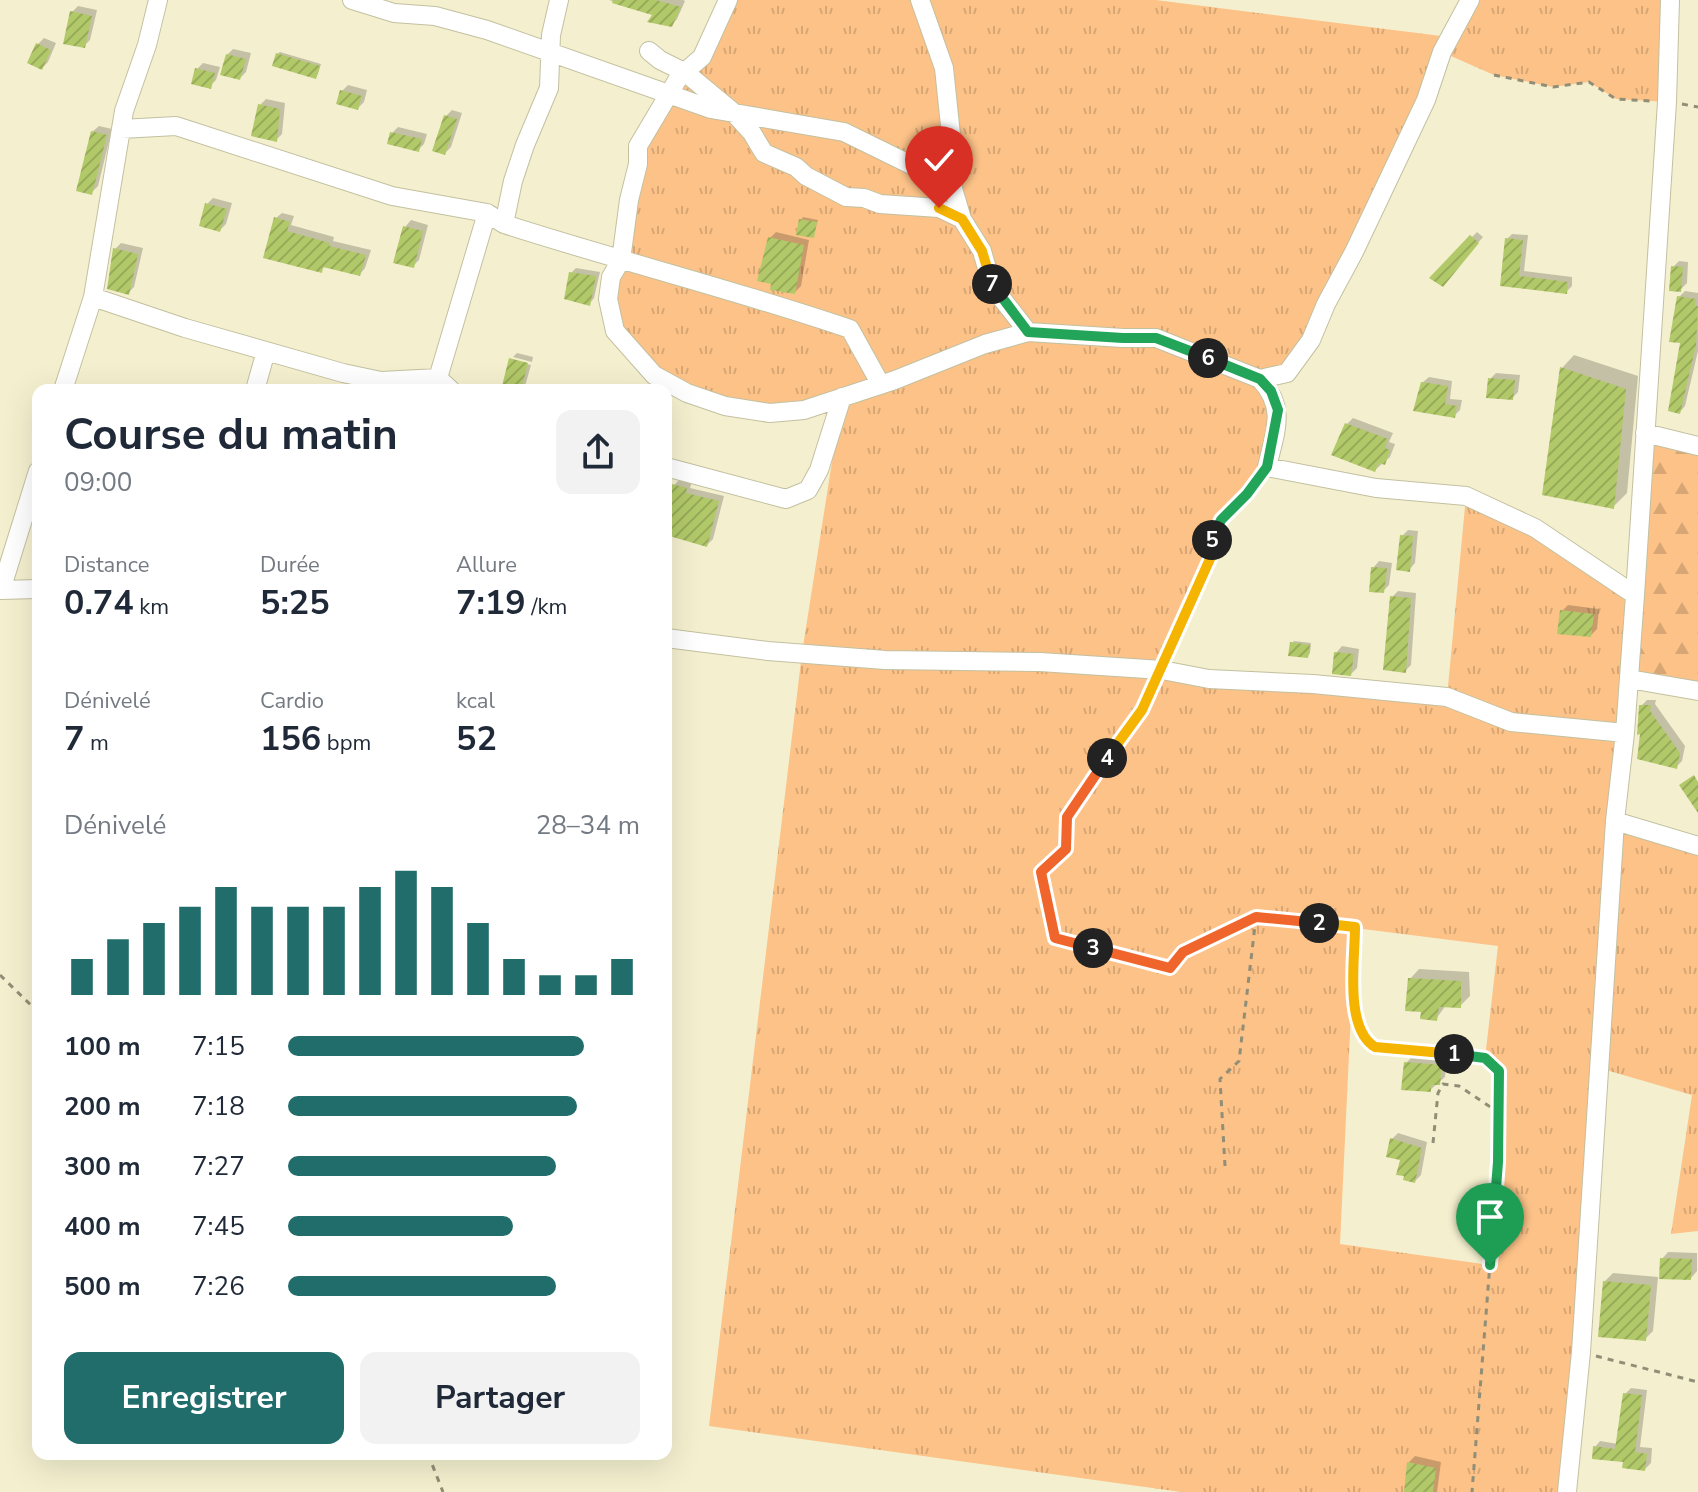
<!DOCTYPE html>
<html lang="fr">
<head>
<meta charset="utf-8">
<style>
	body { margin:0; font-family:"Nunito Sans",sans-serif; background:#f2f2f3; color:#1f2937; height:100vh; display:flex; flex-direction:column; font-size:30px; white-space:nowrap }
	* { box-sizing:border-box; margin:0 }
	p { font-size:26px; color:#747a83 }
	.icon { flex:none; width:44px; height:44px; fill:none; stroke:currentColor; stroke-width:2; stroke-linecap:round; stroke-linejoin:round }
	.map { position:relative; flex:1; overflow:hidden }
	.panel { position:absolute; left:32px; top:384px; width:640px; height:1076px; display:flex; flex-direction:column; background:#fff; border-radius:16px; box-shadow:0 8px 32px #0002 }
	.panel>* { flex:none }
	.pin { position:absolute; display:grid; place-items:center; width:68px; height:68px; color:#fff; margin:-82px -34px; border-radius:50% 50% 50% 0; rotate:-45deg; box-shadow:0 0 8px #0007 }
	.pin .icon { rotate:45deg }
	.km { position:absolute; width:40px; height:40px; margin:-20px; border-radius:50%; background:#222; color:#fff; font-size:22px; line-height:40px; text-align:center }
	.round { display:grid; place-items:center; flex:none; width:84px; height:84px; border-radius:16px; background:#f2f2f3 }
	.headline { display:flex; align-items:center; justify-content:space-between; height:136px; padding:0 32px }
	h1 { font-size:44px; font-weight:700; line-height:60px }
	.metrics { display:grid; grid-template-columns:repeat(3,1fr); gap:12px; height:136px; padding:8px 32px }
	.metrics div { display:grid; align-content:center }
	.metrics b { font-size:34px; font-weight:700 }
	.metrics small { font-size:22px; font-weight:400 }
	.metrics p { font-size:22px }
	.chart { height:224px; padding:16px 32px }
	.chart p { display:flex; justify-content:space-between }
	.chart svg { width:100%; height:144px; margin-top:8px; stroke:#216d6c; stroke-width:6 }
	.cta { display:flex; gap:16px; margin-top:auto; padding:16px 32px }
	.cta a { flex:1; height:92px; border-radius:16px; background:#216d6c; color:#fff; font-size:32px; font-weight:700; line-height:92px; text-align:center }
	.cta a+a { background:#f2f2f3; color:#1f2937 }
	ul { padding:0 32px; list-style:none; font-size:26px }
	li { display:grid; grid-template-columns:128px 96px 1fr; align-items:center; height:60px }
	li i { height:20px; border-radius:10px; background:#216d6c }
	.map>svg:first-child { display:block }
</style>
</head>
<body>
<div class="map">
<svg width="1698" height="1492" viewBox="0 0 1698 1492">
	<defs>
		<pattern id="grass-tufts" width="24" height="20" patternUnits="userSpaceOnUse" patternTransform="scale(2)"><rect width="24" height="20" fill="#fcc288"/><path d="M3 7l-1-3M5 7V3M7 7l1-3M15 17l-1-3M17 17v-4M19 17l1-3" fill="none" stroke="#d7a674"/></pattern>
		<pattern id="forest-firs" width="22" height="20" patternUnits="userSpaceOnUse" patternTransform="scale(2)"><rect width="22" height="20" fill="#fcc288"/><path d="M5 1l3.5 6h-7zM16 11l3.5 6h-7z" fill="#d7a674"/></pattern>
		<pattern id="building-hatch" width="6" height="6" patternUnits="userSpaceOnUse" patternTransform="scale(2)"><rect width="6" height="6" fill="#b2c969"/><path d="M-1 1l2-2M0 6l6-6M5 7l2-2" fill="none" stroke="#98ab59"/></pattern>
	</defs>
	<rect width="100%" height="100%" fill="#f4f0cf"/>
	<path fill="url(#grass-tufts)" fill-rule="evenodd" d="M726,0H1156L1449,37L1465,0H1670L1667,102L1616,99L1589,82L1553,87L1494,75L1444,53L1287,373L1261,379L1278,410L1267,467L1247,494L1221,520L1213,537L1210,559L1162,670L1447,697L1466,496L1635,595L1618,821L1698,846V1231L1671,1234L1692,1095L1599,1068L1566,1492H1181L709,1426L802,653L842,398L780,412L687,393L624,342L608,299L638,146ZM1355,928L1498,946L1485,1058L1499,1071L1498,1162L1490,1265L1340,1244Z"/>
	<path fill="url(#forest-firs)" d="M1645,433L1698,446V691L1629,679Z"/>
	<path fill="#0003" d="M609,0H683L685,1L677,19L671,25L655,14Z
		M78,6L97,10L90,40L84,46L72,12Z
		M44,38L56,43L48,62L42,68L38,44Z
		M233,49L251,53L246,72L240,78L227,55Z
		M280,52L321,64L318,74L316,77L277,54Z
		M203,63L220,67L216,80L210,86L197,69Z
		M348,85L367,90L364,102L358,108L342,91Z
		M266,99L285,103L282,134L276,140L260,105Z
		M452,110L462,113L451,147L445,153L446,116Z
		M99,126L112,129L98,186L92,192V132Z
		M398,127L427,134L424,144L418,150L392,133Z
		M213,198L232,203L226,224L220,230L207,204Z
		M282,213L294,216L291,225L334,237L333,241L371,250L365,268L360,274L326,266L321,270L265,256L276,218Z
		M803,217L818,220L813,236L801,220Z
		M411,220L428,225L419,260L413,266L405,227Z
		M776,232L809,240L801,286L795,292L770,238Z
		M1477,232L1483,237L1447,279L1432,278Z
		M1512,234L1528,235L1524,271L1572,277V286L1566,292L1503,284L1507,239Z
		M121,243L143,248L134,287L128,293L115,249Z
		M1679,261L1688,262L1687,283L1680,290L1673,267Z
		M576,268L600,272L594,298L590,303L571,273Z
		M1685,291L1698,293V351L1685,406L1680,412L1682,341L1679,297Z
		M517,353L533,357L532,362L513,357Z
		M1574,355L1638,376L1627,493L1614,506L1562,368Z
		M512,358V361L531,365L524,390H503Z
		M1496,373L1520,375L1518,392L1512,398L1490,379Z
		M1429,377L1452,381L1450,399L1462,400L1460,410L1454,416L1422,383Z
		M1353,418L1393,433L1389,442L1395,444L1390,457L1375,470L1347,424Z
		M680,479L692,482L690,488L724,496L713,539L707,545L666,533V507L674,485Z
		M1408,530L1418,531L1415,563L1409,570L1402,536Z
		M1379,561L1392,563L1389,585L1383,591L1373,568Z
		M1398,591L1416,593L1411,665L1405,671L1392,597Z
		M1568,605L1599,609L1597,629L1591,635L1562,611Z
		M1294,641L1311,643L1310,653L1308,656L1292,643Z
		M1342,646L1359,649L1357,668L1351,674L1336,653Z
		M1647,700H1656L1655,704L1685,746L1682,761L1676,767L1642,732L1641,706Z
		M1419,969L1469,972L1470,996L1460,1006L1446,1005L1436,1019L1423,1010L1410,979Z
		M1412,1057L1447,1059L1445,1077L1430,1090L1406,1063Z
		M1398,1133L1427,1142L1421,1175L1415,1181L1402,1159L1388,1156L1392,1139Z
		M1668,1252L1697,1253V1271L1691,1278L1662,1259Z
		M1613,1273L1658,1277L1653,1331L1645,1339L1605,1281Z
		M1631,1388L1647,1390L1640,1447L1652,1448L1651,1463L1645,1469L1595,1447L1600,1441L1618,1444L1625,1394Z
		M1415,1456L1441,1462L1437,1492H1406L1409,1462Z"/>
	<path fill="url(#building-hatch)" d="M613,0H656L681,7L672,27L647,22L652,15L612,3Z
		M70,11L92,16L85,48L63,44Z
		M36,43L51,50L42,70L27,63Z
		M276,53L320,66L316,79L272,66Z
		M226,54L246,59L240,80L220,75Z
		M195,68L215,73L211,89L191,84Z
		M340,90L362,96L358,110L336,104Z
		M258,104L280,109L277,142L251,136Z
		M444,115L457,119L445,155L432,151Z
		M91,131L107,135L92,195L76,191Z
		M390,132L422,139L419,152L387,144Z
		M205,203L227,209L220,232L199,226Z
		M274,217L290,222L287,231L330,243L329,246L366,255L360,276L323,267L322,273L263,258Z
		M799,219L817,222L814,238L796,235Z
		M403,226L423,231L414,268L393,263Z
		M1470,235L1479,243L1443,287L1429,278Z
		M768,237L804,245L795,294L770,290L771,284L757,281Z
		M1505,238L1523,240L1519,276L1568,282L1567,294L1500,286Z
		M113,248L138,254L129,295L107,289Z
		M1671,266L1683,267L1681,292L1669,291Z
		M569,272L596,276L590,306L564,299Z
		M1677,296L1696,299L1695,306H1698L1696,345L1680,414L1668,411L1680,343L1669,342Z
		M509,358L528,363L521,390H501Z
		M1560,367L1626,389L1614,509L1542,495Z
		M1488,378L1515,380L1513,400L1486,398Z
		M1421,382L1448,386L1445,404L1457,406L1455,418L1413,411Z
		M1345,423L1388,439L1385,448L1390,450L1385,465L1379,463L1375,472L1331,455Z
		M672,484L687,488L686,493L719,501L707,547L666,535V507Z
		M1400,535L1413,536L1410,572L1396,570Z
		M1371,567L1387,568L1384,593L1369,592Z
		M1390,596L1411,598L1406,673L1383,670Z
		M1560,610L1594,614L1591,637L1557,634Z
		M1290,642L1310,645L1308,658L1288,656Z
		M1334,652L1354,654L1351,676L1332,674Z
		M1639,705H1651L1650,711L1680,753L1677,769L1637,759L1640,734L1637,735Z
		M1694,775L1698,782V813L1679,785Z
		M1408,978L1461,981V1008L1439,1007L1437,1021L1420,1019L1421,1012L1405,1011Z
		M1404,1062L1442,1065L1440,1085H1431V1092L1401,1090Z
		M1390,1138L1422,1148L1415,1183L1403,1180L1404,1176L1396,1175L1400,1160L1386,1157Z
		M1660,1258L1692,1259L1691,1280L1659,1279Z
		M1603,1281L1651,1285L1646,1341L1598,1337Z
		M1623,1393L1642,1395L1635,1452L1647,1454L1645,1471L1622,1468L1623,1462L1592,1459L1593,1446L1615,1449Z
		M1407,1462L1436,1468L1433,1492H1404Z"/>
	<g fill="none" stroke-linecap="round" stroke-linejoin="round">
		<defs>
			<path id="minor" d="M352,0L394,13L435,16L487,30L711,109L844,132L952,185
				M728,0L702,57L679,77L638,146V164L629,200L621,260L611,277L608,299L615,331L654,375L687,393L725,406L770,413L804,410L895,380L985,344L1028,332L1123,338H1156L1260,379C1287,408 1275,432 1267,467L1376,488L1466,496L1535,528L1635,595
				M920,0L944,68L951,135L956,157L952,185L962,219L982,251L990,279L999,295L1028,332
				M649,51L660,60L686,73L733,112L752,133L764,153L796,167L806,176L846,197L864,198L880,204L939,208L962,219
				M121,129L176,126L392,196L487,213L504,224L513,181L525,145L549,88L551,35L559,0
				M504,224C619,261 736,290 850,329L881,385
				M93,297L185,328L343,373L381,381L438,378L451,390
				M438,378L487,213
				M1260,379L1287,373L1311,340L1326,304L1354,252L1426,100L1442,52L1470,0
				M63,390L93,297L124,111L147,45L158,0
				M255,390L266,351
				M1645,433L1698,446
				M666,467L786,499L808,490L819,470L842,397
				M0,590L38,589
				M1,590L38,471
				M666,638L768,651L885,660L1040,662L1162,670L1209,679L1313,684L1447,697L1511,722L1625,733
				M1629,679L1698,691
				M1615,821L1698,846
				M1567,1492L1581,1352L1615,821L1625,733L1635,595L1667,102L1670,0"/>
		</defs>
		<use href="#minor" stroke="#c3c0a0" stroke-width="20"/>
		<path stroke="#918e77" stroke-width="3" stroke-dasharray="6 6" stroke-linecap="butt" d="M1494,75L1553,87L1589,82L1616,99L1651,101
			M1682,104L1698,107
			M1169,655L1210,559L1213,537L1221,520L1247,494L1258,480
			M1154,687L1142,710L1067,817L1066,849L1041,872L1055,938L1170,968L1183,952L1256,917L1355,927C1355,959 1344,1028 1375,1047L1485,1058L1499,1071L1498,1162L1472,1492
			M0,975L38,1012
			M1433,1143L1438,1093L1443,1084L1459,1086L1498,1112
			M1225,1166L1220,1079L1239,1061L1256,917
			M1596,1356L1698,1382
			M428,1454L443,1492"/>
		<use href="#minor" stroke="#fff" stroke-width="18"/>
	</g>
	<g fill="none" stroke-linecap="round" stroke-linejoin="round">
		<defs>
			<path id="split-1" d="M1454,1054L1485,1058L1499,1071L1498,1162L1490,1265"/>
			<path id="split-2" d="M1319,923L1355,927C1355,960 1344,1028 1375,1047L1454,1054"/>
			<path id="split-3" d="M1093,948L1170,968L1183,952L1256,917L1319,923"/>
			<path id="split-4" d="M1093,948L1055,938L1041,872L1066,849L1067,817L1107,758"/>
			<path id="split-5" d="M1107,758L1142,710L1210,559L1212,540"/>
			<path id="split-6" d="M1208,358L1260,379L1271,391L1278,410L1267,467L1247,494L1221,520L1212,540"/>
			<path id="split-7" d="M992,284L1028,332L1123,338H1156L1208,358"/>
			<path id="split-8" d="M939,208L962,219L982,251L992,284"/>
		</defs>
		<use href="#split-1" stroke="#fff" stroke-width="16"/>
		<use href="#split-2" stroke="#fff" stroke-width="16"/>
		<use href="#split-3" stroke="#fff" stroke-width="16"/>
		<use href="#split-4" stroke="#fff" stroke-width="16"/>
		<use href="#split-5" stroke="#fff" stroke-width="16"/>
		<use href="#split-6" stroke="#fff" stroke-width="16"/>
		<use href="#split-7" stroke="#fff" stroke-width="16"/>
		<use href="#split-8" stroke="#fff" stroke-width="16"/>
		<use href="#split-1" stroke="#22a559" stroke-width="10"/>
		<use href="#split-2" stroke="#f5b400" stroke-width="10"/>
		<use href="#split-3" stroke="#f0652b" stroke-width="10"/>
		<use href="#split-4" stroke="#f0652b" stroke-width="10"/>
		<use href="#split-5" stroke="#f5b400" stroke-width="10"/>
		<use href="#split-6" stroke="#22a559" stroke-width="10"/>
		<use href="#split-7" stroke="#22a559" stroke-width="10"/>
		<use href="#split-8" stroke="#f5b400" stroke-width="10"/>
	</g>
</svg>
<div class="pin" style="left:1490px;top:1265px;background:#1e9e55"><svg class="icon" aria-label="arrive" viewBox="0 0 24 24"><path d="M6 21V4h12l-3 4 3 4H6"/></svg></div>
<div class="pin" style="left:939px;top:208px;background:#d93025"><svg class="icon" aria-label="check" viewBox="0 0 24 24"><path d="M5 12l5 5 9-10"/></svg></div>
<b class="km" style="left:1454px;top:1054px">1</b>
<b class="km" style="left:1319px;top:923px">2</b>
<b class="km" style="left:1093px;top:948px">3</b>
<b class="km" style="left:1107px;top:758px">4</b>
<b class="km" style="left:1212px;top:540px">5</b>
<b class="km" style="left:1208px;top:358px">6</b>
<b class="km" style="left:992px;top:284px">7</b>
<section class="panel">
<div class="headline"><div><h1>Course du matin</h1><p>09:00</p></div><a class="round"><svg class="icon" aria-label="share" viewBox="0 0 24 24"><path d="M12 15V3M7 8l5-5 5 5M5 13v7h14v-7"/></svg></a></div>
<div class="metrics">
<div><p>Distance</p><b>0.74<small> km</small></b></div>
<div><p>Durée</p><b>5:25</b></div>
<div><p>Allure</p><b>7:19<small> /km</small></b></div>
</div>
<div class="metrics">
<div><p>Dénivelé</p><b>7<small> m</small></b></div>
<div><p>Cardio</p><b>156<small> bpm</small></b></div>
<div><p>kcal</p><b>52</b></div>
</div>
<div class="chart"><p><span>Dénivelé</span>28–34 m</p>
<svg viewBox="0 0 160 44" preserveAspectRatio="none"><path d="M5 44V33M15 44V27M25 44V22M35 44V17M45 44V11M55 44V17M65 44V17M75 44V17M85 44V11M95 44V6M105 44V11M115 44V22M125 44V33M135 44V38M145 44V38M155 44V33"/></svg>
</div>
<ul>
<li><b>100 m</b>7:15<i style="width:84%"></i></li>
<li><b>200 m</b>7:18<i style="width:82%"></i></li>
<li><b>300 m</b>7:27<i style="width:76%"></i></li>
<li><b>400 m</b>7:45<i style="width:64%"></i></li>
<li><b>500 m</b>7:26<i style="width:76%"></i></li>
</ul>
<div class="cta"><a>Enregistrer</a><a>Partager</a></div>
</section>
</div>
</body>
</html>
